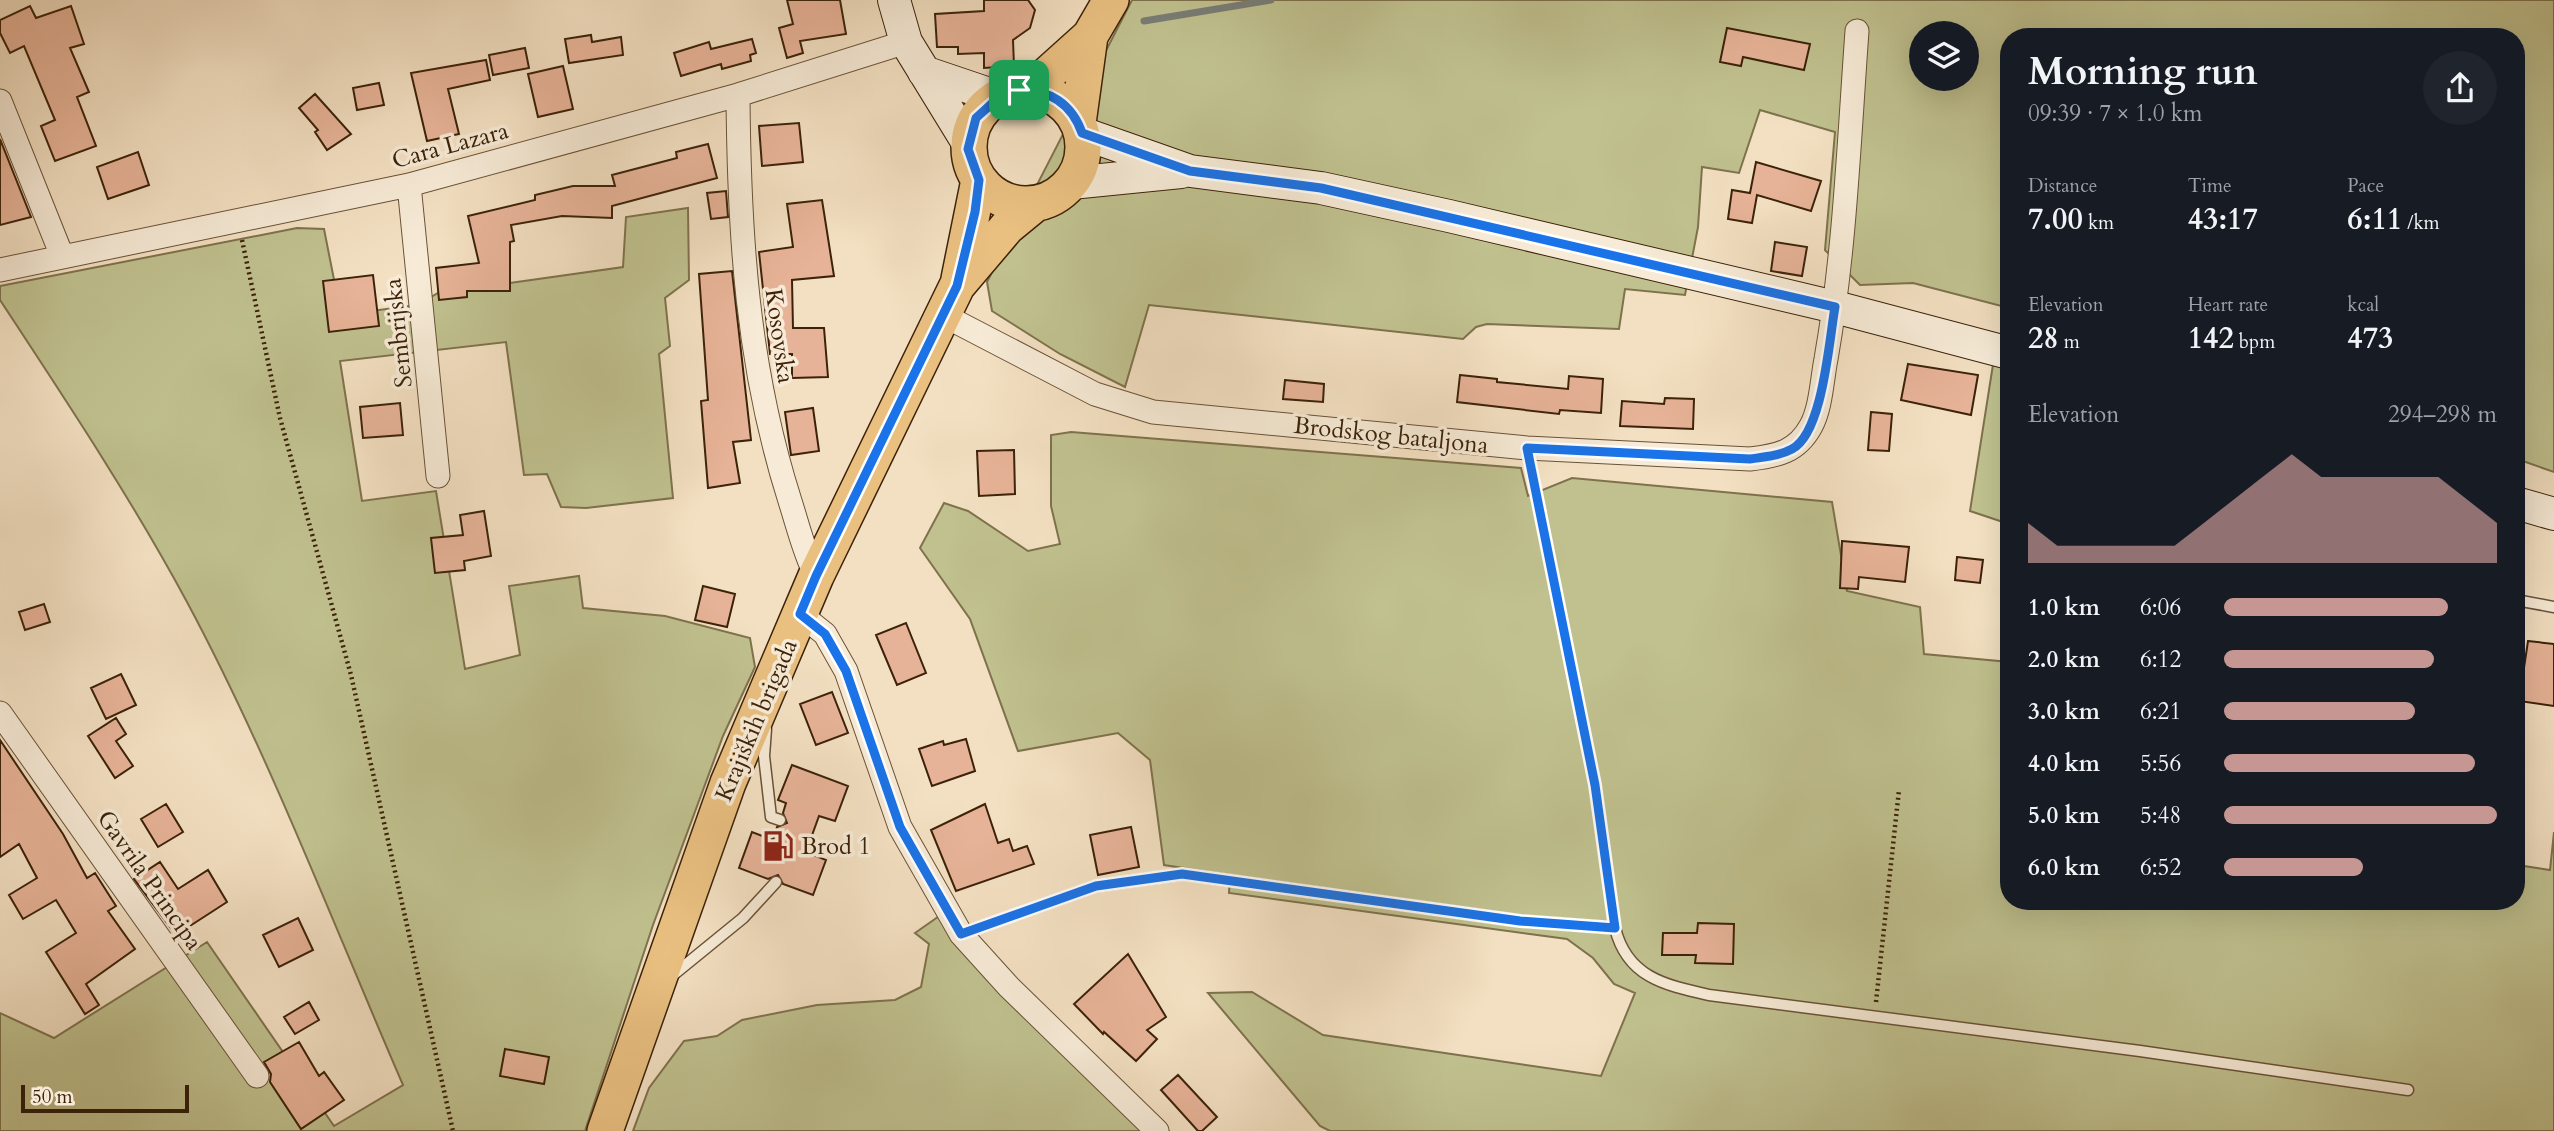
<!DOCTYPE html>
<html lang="en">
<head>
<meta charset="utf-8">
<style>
	body { margin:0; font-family:Cardo,serif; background:#20242c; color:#f1f3f6; height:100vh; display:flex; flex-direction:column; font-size:26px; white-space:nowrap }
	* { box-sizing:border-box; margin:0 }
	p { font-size:23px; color:#9ea1a6 }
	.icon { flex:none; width:38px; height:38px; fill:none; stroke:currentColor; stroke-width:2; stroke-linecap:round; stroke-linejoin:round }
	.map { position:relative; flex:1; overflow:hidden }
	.details { position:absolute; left:2000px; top:28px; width:525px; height:882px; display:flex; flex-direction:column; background:#171b24; border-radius:28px; box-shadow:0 7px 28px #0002 }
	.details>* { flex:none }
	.fabs { position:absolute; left:1909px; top:21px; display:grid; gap:14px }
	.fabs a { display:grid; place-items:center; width:70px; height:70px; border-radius:50%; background:#171b24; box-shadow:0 7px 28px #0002; font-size:35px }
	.scale { position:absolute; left:21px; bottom:18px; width:168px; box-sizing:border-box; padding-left:7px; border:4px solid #3c2209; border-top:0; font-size:19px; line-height:24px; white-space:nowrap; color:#3c2209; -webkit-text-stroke:5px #f7ebd7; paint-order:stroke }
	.pin { position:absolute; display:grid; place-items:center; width:60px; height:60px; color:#fff; margin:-30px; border-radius:14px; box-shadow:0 4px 10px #0006 }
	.round { display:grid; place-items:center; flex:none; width:74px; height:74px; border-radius:37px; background:#20242c }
	.head { display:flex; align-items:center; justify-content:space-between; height:119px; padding:0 28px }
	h1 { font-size:38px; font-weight:600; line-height:52px }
	.metrics { display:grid; grid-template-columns:repeat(3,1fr); gap:10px; height:119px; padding:7px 28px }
	.metrics div { display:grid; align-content:center }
	.metrics b { font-size:30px; font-weight:600 }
	.metrics small { font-size:19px; font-weight:400 }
	.metrics p { font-size:19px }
	.chart { height:196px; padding:14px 28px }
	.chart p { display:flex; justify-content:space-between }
	.chart svg { width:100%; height:126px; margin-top:7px; fill:#c59692; opacity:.7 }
	ul { padding:0 28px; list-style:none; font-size:23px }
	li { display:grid; grid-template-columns:112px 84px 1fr; align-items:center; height:52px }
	li i { height:18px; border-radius:9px; background:#c59692 }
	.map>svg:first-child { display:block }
</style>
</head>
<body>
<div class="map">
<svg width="2554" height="1131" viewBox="0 0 2554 1131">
	<rect width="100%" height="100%" fill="#f3e0c2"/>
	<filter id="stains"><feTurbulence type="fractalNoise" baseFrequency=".00286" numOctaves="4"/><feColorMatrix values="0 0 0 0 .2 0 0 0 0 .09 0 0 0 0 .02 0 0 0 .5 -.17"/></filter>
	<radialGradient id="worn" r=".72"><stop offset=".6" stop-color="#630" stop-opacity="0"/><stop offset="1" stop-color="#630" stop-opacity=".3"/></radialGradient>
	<path fill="#c0c18f" stroke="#7e724c" stroke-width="2" fill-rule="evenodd" d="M1132,0H2554V472L2517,459L2516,37H2009V308L1913,283L1860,285L1825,250L1835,132L1760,110L1739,173L1702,167L1698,227L1685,295L1625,289L1619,329L1487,324L1476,327L1463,339L1149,305L1125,387L1060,354L992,311L987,282ZM1922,33H1967V79H1922Z
		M688,208L689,280L665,298L670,346L659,354L673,498L586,508L561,507L547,474L524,475L506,342L340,361L362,501L436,491L465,669L520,655L509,586L579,576L583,608L665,616L750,638L755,667L723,736L653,925L585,1131H0V1013L54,1038L207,942L334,1126L403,1085C333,924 270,757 187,602C131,498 65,399 0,300V286L297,228L324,229L341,315L417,305L438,293L623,267L626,217Z
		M1997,339L2009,343V524L1970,511Z
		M1071,432L1521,468L1528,496L1572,478L1832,502L1847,591L1920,607L1924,654L2009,662V901H2516L2517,865L2550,870L2554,832V1131H1330L1320,1126L1208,993L1252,992L1323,1035L1601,1076L1635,993L1614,984L1593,958L1567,939L1229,893L1230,875L1164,865L1150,760L1118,733L1018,751L970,619L920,548L944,503L968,511L1028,551L1060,544L1051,506V435Z
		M945,912L1169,1131H633L649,1088L684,1041L717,1036L742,1020L817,1005L895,1000L921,987L929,944L915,933Z"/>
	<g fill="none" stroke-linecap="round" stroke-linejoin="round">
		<path stroke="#797d76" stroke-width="7" d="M1144,21L1271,0"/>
	</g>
	<path fill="#e7b398" stroke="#3c2209" stroke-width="2" d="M787,0H840L846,34L800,41L803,53L787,58L779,28L793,24Z
		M984,0H1028L1035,10L1030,28L1013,40L1014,66L984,68V53L958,54V47H937L935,14L984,11Z
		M30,6L36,18L71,6L84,44L70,48L89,92L77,97L96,146L55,161L41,126L55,120L24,46L10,53L0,33V20Z
		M1727,28L1810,44L1804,70L1743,57L1741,66L1720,62Z
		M591,35L592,42L621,37L623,55L569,63L565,39Z
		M752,39L756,53L750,55L751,61L722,69L721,64L681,76L674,53L709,42L711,49Z
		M525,48L529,68L493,75L489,55Z
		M486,60L490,80L448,89L459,134L427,141L411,73Z
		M563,66L573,109L538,117L528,74Z
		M379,83L384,105L357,110L353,88Z
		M315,94L351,134L327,150L315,132L318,130L299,108Z
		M799,123L803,162L762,166L759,126Z
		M0,139L31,217L0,225Z
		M708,144L717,178L612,206V218L562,216L511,225L514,241L510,242V291H467V297L439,300L436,268L479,263L468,216L535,200V195L573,186H615L612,175L677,158L676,152Z
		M138,152L149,185L108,199L97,167Z
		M1756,162L1821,181L1811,211L1757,195L1752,223L1728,219L1732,190L1750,193Z
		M726,191L728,217L711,219L707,193Z
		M822,200L834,276L792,280L793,328H824L828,377L792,378V354H770L759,252L793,247L787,204Z
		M1775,242L1807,247L1802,276L1771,271Z
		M732,271L751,440L733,442L740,483L708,488L701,401L708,400L699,274Z
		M373,275L379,326L329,332L323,281Z
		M1908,364L1978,375L1971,415L1901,400Z
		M1460,375L1497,379V382L1568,389L1569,376L1603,379L1601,413L1560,410L1559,414L1457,402Z
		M1285,380L1324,384L1323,402L1283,399Z
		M1665,398L1694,399L1693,429L1620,426L1622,401L1664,404Z
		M400,403L403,435L363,438L360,407Z
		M813,408L819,451L791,455L785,412Z
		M1871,412L1892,414L1889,451L1868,450Z
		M1014,450L1015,494L979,496L977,451Z
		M484,511L491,556L464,561L465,570L435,573L431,538L463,535L460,515Z
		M1842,541L1909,547L1905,582L1859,577L1858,589L1840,588Z
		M1957,557L1983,560L1980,583L1955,580Z
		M703,586L735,594L727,627L695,620Z
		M44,604L50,622L25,630L19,612Z
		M906,623L926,673L897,685L876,635Z
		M2528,641L2554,644V706L2519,701Z
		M121,674L136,705L106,719L91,688Z
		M832,692L848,733L816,745L800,704Z
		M116,718L126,734L116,741L133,766L115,778L88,736Z
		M966,739L975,771L932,786L919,749L943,741L944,745Z
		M0,740L63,834L87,878L95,873L116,906L108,911L135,949L86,984L99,1005L85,1014L46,952L76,933L56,900L23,919L9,895L37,878L19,844L0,857Z
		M792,765L848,786L835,821L819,816L806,852L826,860L813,895L783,884L778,875L768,879L739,868L752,832L773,840L777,827L787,823L783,813L786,803L778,800Z
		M166,804L183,832L158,847L141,819Z
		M985,804L998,843L1009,839L1013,851L1027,846L1034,864L956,891L931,830Z
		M1131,827L1139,867L1098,875L1090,835Z
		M160,862L178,889L208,870L227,902L176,935L134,879Z
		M298,918L313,950L279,967L263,935Z
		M1698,923L1734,924L1733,964L1695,963L1696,955H1662L1663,933H1697Z
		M1128,954L1166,1017L1147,1030L1157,1039L1136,1061L1104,1032L1103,1034L1074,1004Z
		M309,1002L319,1020L295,1034L284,1017Z
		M299,1042L319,1076L324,1072L344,1100L301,1129L270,1082L271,1074L264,1062Z
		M505,1049L549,1057L544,1084L500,1076Z
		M1178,1075L1217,1117L1202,1131H1198L1161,1090Z"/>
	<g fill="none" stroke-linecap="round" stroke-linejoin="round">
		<defs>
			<path id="lane" d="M2516,600L2554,607
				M766,729L764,756L771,817L780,820
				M961,934L1096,886L1182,874L1520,921L1615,928C1627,977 1664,985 1709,995L2140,1051L2408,1090
				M673,975L743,918L776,882"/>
			<path id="street" d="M738,95C739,235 747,366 790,501C798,526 804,552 816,576
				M0,101L62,256
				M409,185L438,476
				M0,270L409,185L738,95L906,42
				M943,315L1095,394L1153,412L1527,448L1750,459C1777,456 1797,452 1811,426C1821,408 1822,379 1826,359C1845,251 1849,140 1857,31
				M800,614L825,634L846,671L900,827L961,934L1009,987L1157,1131
				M0,713L257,1076"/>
			<path id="secondary" d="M894,0L906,42L968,143
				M924,72L998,97
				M1082,133L1190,171L1321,188L1449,216L1835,307L2009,353
				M1071,183L1181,172
				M2516,503L2554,514"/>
			<path id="primary" d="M1030,90L1090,36L1111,0
				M969 147a57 57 0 1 1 114 0a57 57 0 1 1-114 0Z
				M1078,123L1090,36
				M959,279L979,180
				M605,1131L728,783L816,576L957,286L1007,227L1035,204"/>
		</defs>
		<use href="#lane" stroke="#6a5237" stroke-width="13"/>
		<use href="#street" stroke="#6a5237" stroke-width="25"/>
		<use href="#secondary" stroke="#3c2209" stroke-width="34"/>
		<use href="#primary" stroke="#3c2209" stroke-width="38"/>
		<path stroke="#3c2209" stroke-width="4.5" stroke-dasharray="2 3.5" stroke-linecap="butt" d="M242,240L280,418L351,675L453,1131
			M1531,468L1595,785L1613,913
			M1876,1002L1899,790"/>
		<use href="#lane" stroke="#f7ebd7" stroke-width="10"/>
		<use href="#street" stroke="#f7ebd7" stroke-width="23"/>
		<use href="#secondary" stroke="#f7ebd7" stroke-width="32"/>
		<use href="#primary" stroke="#eac081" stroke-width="35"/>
	</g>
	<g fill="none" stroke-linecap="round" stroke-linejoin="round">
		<defs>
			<path id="route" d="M1019,90C1049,89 1072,104 1082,133L1190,171L1321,188L1835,307C1829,340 1823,433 1792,449C1779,456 1764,457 1750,459L1527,448L1595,785L1615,928L1520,921L1182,874L1096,886L961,934L900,827L846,671L825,634L800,614L816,576L957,286L975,212L979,180L968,149L976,118L999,97Z"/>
		</defs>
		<use href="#route" stroke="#fff" stroke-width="14"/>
		<use href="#route" stroke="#1a73e8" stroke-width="9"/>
	</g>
	<defs>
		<symbol id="fuel-bare" viewBox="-9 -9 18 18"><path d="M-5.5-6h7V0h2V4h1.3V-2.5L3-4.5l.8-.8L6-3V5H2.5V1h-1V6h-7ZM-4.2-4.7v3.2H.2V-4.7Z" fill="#8f2418" stroke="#f7ebd7" stroke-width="2.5" paint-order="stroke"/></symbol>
	</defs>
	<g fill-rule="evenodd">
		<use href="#fuel-bare" x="756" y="824" width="44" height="44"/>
	</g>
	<g text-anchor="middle" stroke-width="7" stroke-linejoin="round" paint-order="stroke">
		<g font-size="24" fill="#3c2209" stroke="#f7ebd7">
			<text transform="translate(450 145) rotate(-15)" y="8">Cara Lazara</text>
			<text transform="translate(398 333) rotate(-96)" y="8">Sembrijska</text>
			<text transform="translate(780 336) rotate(82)" y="8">Kosovska</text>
			<text transform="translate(1391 435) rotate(6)" y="8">Brodskog bataljona</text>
			<text transform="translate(756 720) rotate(-67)" y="8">Krajiških brigada</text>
			<text transform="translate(150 880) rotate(55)" y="8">Gavrila Principa</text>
		</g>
		<g font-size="24" fill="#3c2209" stroke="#f7ebd7" text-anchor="start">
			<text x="801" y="854">Brod 1</text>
		</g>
	</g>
	<rect width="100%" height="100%" filter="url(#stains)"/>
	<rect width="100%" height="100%" fill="url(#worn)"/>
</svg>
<div class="fabs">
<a><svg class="icon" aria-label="layers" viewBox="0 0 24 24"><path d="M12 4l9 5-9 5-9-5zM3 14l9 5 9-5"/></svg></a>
</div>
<div class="scale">50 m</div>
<div class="pin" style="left:1019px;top:90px;background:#1e9e55"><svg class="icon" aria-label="arrive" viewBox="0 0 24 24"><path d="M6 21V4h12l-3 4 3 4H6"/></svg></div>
<section class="details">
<div class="head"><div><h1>Morning run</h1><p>09:39 · 7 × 1.0 km</p></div><a class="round"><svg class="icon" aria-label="share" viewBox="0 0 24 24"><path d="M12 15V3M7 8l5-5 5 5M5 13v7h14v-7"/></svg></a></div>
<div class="metrics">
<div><p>Distance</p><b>7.00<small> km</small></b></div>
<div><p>Time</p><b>43:17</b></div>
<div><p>Pace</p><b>6:11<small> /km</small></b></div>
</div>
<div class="metrics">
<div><p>Elevation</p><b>28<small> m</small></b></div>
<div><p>Heart rate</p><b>142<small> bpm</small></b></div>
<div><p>kcal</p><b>473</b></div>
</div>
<div class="chart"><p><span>Elevation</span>294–298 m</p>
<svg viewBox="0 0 160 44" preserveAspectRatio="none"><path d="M0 44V30L10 38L20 38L30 38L40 38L50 38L60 30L70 22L80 14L90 6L100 14L110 14L120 14L130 14L140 14L150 22L160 30V44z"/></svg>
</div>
<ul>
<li><b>1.0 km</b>6:06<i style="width:82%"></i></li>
<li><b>2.0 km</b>6:12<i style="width:77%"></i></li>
<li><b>3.0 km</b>6:21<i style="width:70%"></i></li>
<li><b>4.0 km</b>5:56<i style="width:92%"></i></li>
<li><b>5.0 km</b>5:48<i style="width:100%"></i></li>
<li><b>6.0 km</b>6:52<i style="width:51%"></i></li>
</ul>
</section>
</div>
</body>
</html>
